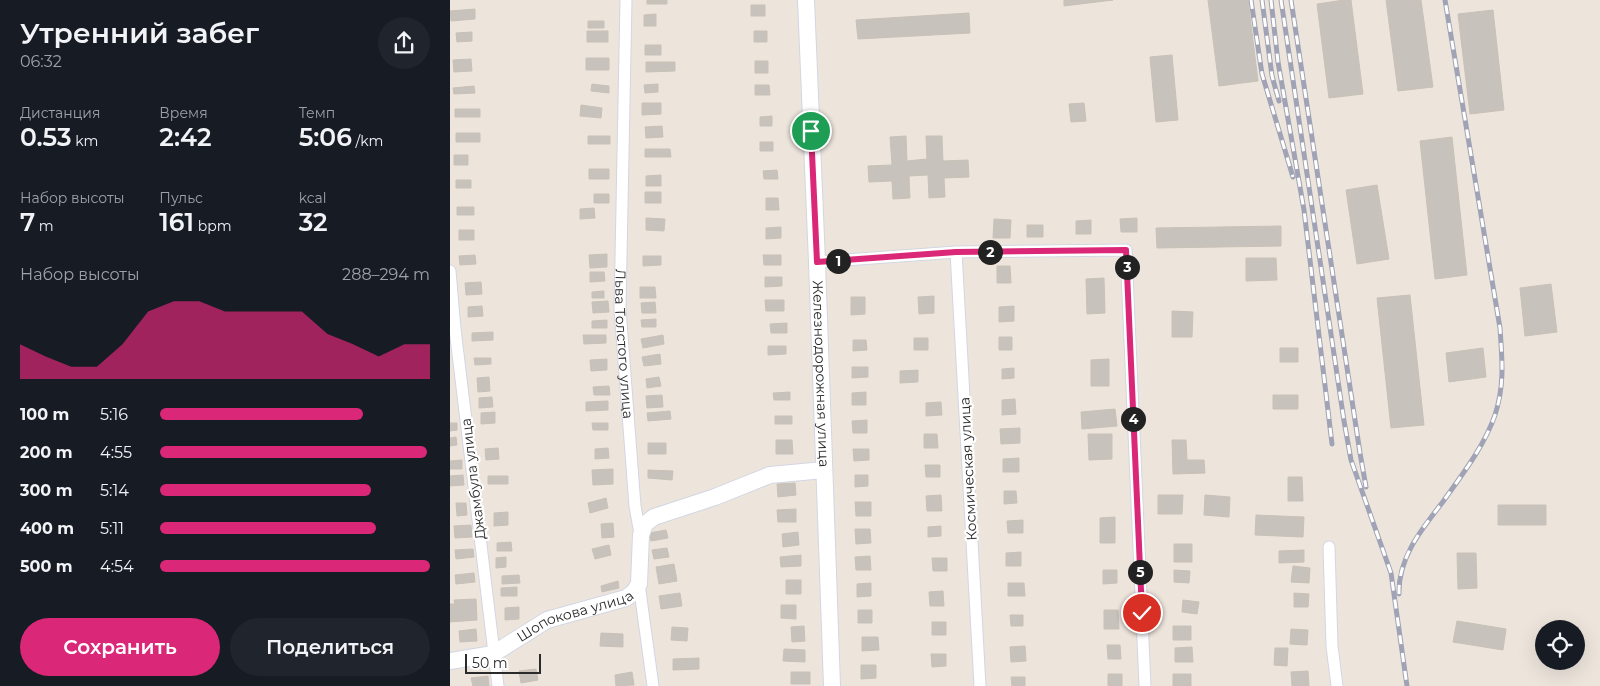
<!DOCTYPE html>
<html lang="ru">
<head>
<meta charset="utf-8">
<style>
	body { margin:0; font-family:Montserrat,sans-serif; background:#20242c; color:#f1f3f6; height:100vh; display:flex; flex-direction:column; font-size:19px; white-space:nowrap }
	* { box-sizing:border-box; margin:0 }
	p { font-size:16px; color:#9ea1a6 }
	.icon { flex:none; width:28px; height:28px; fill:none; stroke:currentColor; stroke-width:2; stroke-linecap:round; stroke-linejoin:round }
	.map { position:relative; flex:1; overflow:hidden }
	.sheet { display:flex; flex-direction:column; background:#171b24; width:450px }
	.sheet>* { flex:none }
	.controls { position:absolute; left:1085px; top:620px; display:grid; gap:10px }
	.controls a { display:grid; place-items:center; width:50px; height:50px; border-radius:50%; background:#171b24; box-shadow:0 5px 20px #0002; font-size:25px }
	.scale { position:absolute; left:15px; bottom:12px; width:76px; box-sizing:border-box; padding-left:5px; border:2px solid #2a2a2a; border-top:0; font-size:14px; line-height:18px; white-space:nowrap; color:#2a2a2a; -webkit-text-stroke:4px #fff; paint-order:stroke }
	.pin { position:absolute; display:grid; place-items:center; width:42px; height:42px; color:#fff; margin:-21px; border:2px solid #fff; border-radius:50%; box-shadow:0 1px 5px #0007 }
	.km { position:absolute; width:25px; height:25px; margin:-12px; border-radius:50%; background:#222; color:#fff; font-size:14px; line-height:25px; text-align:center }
	.round { display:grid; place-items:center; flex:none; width:52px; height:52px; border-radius:26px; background:#20242c }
	.headline { display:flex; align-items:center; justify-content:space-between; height:85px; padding:0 20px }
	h1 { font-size:28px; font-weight:600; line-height:38px }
	.metrics { display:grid; grid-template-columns:repeat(3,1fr); gap:8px; height:85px; padding:5px 20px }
	.metrics div { display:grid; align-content:center }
	.metrics b { font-size:25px; font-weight:600 }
	.metrics small { font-size:14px; font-weight:400 }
	.metrics p { font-size:14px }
	.chart { height:140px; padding:10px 20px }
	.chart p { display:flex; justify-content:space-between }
	.chart svg { width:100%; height:90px; margin-top:5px; fill:#db2777; opacity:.7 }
	.primary-button { display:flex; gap:10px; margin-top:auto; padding:10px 20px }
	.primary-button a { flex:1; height:58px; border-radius:30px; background:#db2777; color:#fff; font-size:20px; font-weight:600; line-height:58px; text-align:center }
	.primary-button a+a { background:#20242c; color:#f1f3f6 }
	ul { padding:0 20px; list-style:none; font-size:16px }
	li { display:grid; grid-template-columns:80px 60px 1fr; align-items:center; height:38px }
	li i { height:12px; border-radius:6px; background:#db2777 }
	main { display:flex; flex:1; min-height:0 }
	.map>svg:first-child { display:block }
</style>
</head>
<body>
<main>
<section class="sheet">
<div class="headline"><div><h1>Утренний забег</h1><p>06:32</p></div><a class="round"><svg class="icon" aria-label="share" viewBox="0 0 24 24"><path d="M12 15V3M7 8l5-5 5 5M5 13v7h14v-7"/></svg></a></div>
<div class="metrics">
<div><p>Дистанция</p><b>0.53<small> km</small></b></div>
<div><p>Время</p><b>2:42</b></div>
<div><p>Темп</p><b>5:06<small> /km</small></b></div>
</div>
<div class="metrics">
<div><p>Набор высоты</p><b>7<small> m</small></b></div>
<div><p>Пульс</p><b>161<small> bpm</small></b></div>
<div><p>kcal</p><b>32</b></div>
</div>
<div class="chart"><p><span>Набор высоты</span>288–294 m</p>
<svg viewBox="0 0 160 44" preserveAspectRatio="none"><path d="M0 44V27L10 33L20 38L30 38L40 27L50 11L60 6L70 6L80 11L90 11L100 11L110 11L120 22L130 27L140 33L150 27L160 27V44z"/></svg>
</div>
<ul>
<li><b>100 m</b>5:16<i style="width:75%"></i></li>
<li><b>200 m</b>4:55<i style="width:99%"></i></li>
<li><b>300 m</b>5:14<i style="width:78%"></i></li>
<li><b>400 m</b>5:11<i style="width:80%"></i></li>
<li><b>500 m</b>4:54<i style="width:100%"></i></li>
</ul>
<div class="primary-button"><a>Сохранить</a><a>Поделиться</a></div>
</section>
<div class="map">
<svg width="1150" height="686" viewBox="0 0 1150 686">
	<rect width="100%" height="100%" fill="#ede5dc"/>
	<path fill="#c8c2bc" stroke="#c8c1b6" d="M197,0H217V4H197Z
		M614,0H663L614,6Z
		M758,0H798L808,81L769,86Z
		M894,0H901L913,94L879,98L867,4Z
		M936,0H971L983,87L948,91Z
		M301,5H315V16H301Z
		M25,9V19L1,21L0,11Z
		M1043,10L1054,110L1020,114L1008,14Z
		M519,13L520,33L408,39L406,20Z
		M206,14V26H194V15Z
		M138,21H154V28H138Z
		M137,31H158V42H137Z
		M304,31H317V42H304Z
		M22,32V41L7,42L6,33Z
		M195,45H211V55H195Z
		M722,55L728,120L706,122L700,57Z
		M136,58H159V70H136Z
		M21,59L22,71L4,72L3,60Z
		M305,61H318V73H305Z
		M196,62H225V71L196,72Z
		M142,84L159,86V93L141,91Z
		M208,84V92L195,93L194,85Z
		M305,85H319L320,95H305Z
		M24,86L25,93L4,94L3,88Z
		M192,103H211V114L192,115Z
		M634,103L636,121L621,122L619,104Z
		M131,105L152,108L151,118L130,116Z
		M5,109H30V117H5Z
		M322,116V126H310V117Z
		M212,126L213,137L196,138L195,127Z
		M6,133H30V142H6Z
		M138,136H160V144H138Z
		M456,136L457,161L477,159L476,136H492L493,161L518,160L519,177L494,178L495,197L479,198L478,175L459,176L460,198L443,199L442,181L419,182L418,166L442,165L440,137Z
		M1002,137L1017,275L985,279L970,141Z
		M310,142H323V151H310Z
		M195,149H220L221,157H195Z
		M4,155H18V165H4Z
		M139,169H159V179H139Z
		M327,170L328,179H314L313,171Z
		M211,175V186H196V176Z
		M6,180H21V188H6Z
		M927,185L939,259L907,264L896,190Z
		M195,192H211V203H195Z
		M144,194H159V203H144Z
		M316,198H328L329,210H316Z
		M7,207H24V215H7Z
		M144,208L145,218L130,219V209Z
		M196,218L215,219L214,231L196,230Z
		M687,218V232H671L670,219Z
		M544,219L561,220L560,238H543Z
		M641,220V234H626V221Z
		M577,225H593V237H577Z
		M831,226V246L707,248L706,228Z
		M331,227V238L316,239V228Z
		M9,230H24V240H9Z
		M157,254V267L140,268L139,255Z
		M25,255L26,264L10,265L9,256Z
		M313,255H331V265H314Z
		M193,256H211V265L193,266Z
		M796,258H826L827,280L796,281Z
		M547,266H560L561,283H547Z
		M140,272H154L155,281L140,282Z
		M315,277H332V286L315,287Z
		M654,278L655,313L637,314L636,279Z
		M31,282L32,294L16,295L15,283Z
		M1101,284L1107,332L1075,336L1070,288Z
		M190,287H205L206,298H190Z
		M154,291V298H142V292Z
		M960,295L974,425L941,428L927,298Z
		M484,296V313L469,314L468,297Z
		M401,297H415V314L401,315Z
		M315,300H334V311H316Z
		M158,301L159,312L143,313L142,302Z
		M205,302L206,313H192L191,303Z
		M32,306L33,316L18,317V307Z
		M564,306V321L549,322V307Z
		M722,311L743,312L742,337H722Z
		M206,319V327H192L191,320Z
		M157,320V328H142V321Z
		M337,323V333H321L320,324Z
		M43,332V340L22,341V333Z
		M133,335H156V343L134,344Z
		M213,335L214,344L193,348L191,339Z
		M549,337H562V350H549Z
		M464,338H478V350H464Z
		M403,340H416L417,350L403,351Z
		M318,346H336V354L318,355Z
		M830,348H848V362H830Z
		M1033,348L1036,377L999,382L996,353Z
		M210,354L211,364L194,366L192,357Z
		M24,358H41V364L25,365Z
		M157,359V370L141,371L140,360Z
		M659,359V386H641V360Z
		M402,367H418V377L402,378Z
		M564,368V378L552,379V369Z
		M468,370V382L450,383V371Z
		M39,377L40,391L28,392L27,378Z
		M209,377L211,386L197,388L196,379Z
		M159,386L160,395H144L143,387Z
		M340,392V400H324L323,393Z
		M416,392V405H402V393Z
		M212,395L213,407L197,408L196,396Z
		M823,395H848V409H823Z
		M42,397L43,407L29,408V398Z
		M565,399L566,414L552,415V400Z
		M158,401V410L136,411V402Z
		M491,402L492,415L476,416V403Z
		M665,409L667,426L632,429L631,412Z
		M220,411L221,419L198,421L197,413Z
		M45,412V423L31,424V413Z
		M325,416H342V424H325Z
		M417,420V433H403L402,421Z
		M0,423H7V430L0,431Z
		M142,423H158V430H143Z
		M570,428V443L551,444L550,429Z
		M474,434H487L488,448H474Z
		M638,434H662V459L639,460Z
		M6,437L7,445L0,446V438Z
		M326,440H342L343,454H326Z
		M722,440H736L737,460H754L755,473L723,474Z
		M198,443H216V454H198Z
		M48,448L49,459L36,460L35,449Z
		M158,448L159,458L145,459V449Z
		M403,449H419V460L404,461Z
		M569,458V472H553V459Z
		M12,460V469H0V461Z
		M475,465H490V477H476Z
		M163,469V484L143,485L142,470Z
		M198,470L223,471L222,480L198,478Z
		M13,475L14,485L0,486V476Z
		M405,475H418V486L405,487Z
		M38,476H58V484H38Z
		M838,477H852L853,501H838Z
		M345,483L346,495L328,497L327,484Z
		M554,491H566L567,503L554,504Z
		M491,495L492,511H477L476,496Z
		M708,495H733L732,514H708Z
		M755,495L780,497L779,517L754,515Z
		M156,498L158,508L140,513L138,503Z
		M405,502H421V516H406Z
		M6,503H16L17,515L7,516Z
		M1048,505H1096V525H1048Z
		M346,509V522H328L327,510Z
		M58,512V525L44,526V513Z
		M806,515L854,517L853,537L805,535Z
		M665,517V543H650V518Z
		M573,520V533H558L557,521Z
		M163,523L164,537L152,538L151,524Z
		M21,525L22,537L5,538L4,526Z
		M491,526V536L478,537V527Z
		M405,529H420L421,543L406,544Z
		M216,530L218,538L201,541L199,533Z
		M348,532L349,545L333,547L332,534Z
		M61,542L62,551H47V543Z
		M724,544H742V562H724Z
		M159,545L161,555L145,559L142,549Z
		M217,548L219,557L204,559L202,550Z
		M23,549L24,557L6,559L5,550Z
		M854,550V562L829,563V551Z
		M571,552V566H556V553Z
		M1007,553H1026L1027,588L1008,589Z
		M351,555V566L331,567L330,557Z
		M420,556L421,570H406L405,557Z
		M56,557V567L46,568V558Z
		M482,558H497V571H483Z
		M224,564L227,581L209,584L206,567Z
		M843,566L860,568L859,583L841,582Z
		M653,570H667V583L653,584Z
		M724,570L740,571L739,583L724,582Z
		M24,573L25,582L6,584L5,575Z
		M69,575L70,583L52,584V576Z
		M336,580H351V594H336Z
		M168,581L169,588L152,592L151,586Z
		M421,583V596L407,597V584Z
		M558,583H574L575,596H558Z
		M67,587V596H51V588Z
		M493,591L494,606H480L479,592Z
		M230,593L232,606L211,609L209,596Z
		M844,593L859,594L858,607H844Z
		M26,599L27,620L0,622V604H5L4,600Z
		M733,600L749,602L747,614L732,612Z
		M331,605H346V619L331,618Z
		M69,607V619L55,620V608Z
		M408,610H422V623H408Z
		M654,610H668L669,629H654Z
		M560,615H573V626H561Z
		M1007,621L1056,629L1053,650L1003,642Z
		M482,622H496V635H482Z
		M354,626L355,641L342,642L341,627Z
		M723,626H741V640H723Z
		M222,627L238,628L237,641L221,640Z
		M26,629L27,641L10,642L9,631Z
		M841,629L858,630L857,645L840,644Z
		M151,633L173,634V647L150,646Z
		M412,637H428L429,650L412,651Z
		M657,645H670L671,659H658Z
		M575,646L576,661L561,662L560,647Z
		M742,647L743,662H725V648Z
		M825,648H838L837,666L824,665Z
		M334,649L355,650V662L333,661Z
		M481,654H496V666L482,667Z
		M249,658V669L223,670V659Z
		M411,665H426V678L411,679Z
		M86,669L88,680L71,683L69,671Z
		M858,671L859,686H842L841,672Z
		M182,672L184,685L166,686L165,675Z
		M341,672H360V684H341Z
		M658,674H672V686H658Z
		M723,674H741V686H723Z
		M38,676L39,686H23L21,678Z
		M561,677H575V686H562Z"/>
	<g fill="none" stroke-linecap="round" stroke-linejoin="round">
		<defs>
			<g id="street">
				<path id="s1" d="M176,0L170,309L185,506L190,534"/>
				<path d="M506,252L530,686"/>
				<path d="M367,262L506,252L676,250L695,686"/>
				<path d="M0,271L5,329L48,686"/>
				<path d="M879,547L882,646L887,686"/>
				<path d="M189,584L203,686"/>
			</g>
			<g id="secondary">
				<path id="s2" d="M356,0L367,262L382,686"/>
				<path id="s3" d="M0,661L43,654L97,620L176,598L184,592L189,584L191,535L195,524L204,517L265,497L320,475L374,470"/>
			</g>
		</defs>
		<use href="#street" stroke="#d2d6e3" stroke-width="13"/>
		<use href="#secondary" stroke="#d2d6e3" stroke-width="18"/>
		<use href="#street" stroke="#fff" stroke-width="11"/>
		<use href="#secondary" stroke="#fff" stroke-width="16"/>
		<defs>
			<path id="rail" d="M801,0L812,74L843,177
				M812,0L822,76L829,101
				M821,0L828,62L854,210L882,444
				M831,0L894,421L901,460L941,573L957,686
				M841,0L910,453L916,487
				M949,594C948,558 971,530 992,503C1011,476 1034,447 1045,415C1055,384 1052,359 1050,328L995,0"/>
		</defs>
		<use href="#rail" stroke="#9fa3b5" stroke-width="5"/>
		<use href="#rail" stroke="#fff" stroke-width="3" stroke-dasharray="9" stroke-linecap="butt"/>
	</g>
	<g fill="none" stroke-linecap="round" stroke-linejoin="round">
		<defs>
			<path id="route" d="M361,131L367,262L506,252L676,250L692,613"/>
		</defs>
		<use href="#route" stroke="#fff" stroke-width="10"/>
		<use href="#route" stroke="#db2777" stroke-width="6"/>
	</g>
	<g text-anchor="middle" stroke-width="4.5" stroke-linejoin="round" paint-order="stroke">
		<g font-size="14" fill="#2a2a2a" stroke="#fff">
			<text dy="5" stroke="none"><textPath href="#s1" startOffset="344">Льва Толстого улица</textPath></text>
			<text dy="5" stroke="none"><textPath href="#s2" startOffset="374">Железнодорожная улица</textPath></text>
			<text transform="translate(518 469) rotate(-93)" y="5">Космическая улица</text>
			<text transform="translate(23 479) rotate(-97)" y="5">Джамбула улица</text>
			<text dy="5" stroke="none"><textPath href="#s3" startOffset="135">Шопокова улица</textPath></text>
		</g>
	</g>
</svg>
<div class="controls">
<a><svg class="icon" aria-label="locate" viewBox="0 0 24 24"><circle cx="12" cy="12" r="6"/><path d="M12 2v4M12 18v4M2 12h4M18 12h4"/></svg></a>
</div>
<div class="scale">50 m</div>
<div class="pin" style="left:361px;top:131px;background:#1e9e55"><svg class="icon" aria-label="arrive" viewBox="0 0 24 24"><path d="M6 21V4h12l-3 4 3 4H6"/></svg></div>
<div class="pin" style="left:692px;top:613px;background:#d93025"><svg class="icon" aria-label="check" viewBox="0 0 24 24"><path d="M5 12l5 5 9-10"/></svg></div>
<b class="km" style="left:388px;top:261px">1</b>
<b class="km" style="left:540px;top:252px">2</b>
<b class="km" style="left:677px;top:267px">3</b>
<b class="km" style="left:683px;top:419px">4</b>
<b class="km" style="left:690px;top:572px">5</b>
</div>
</main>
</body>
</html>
